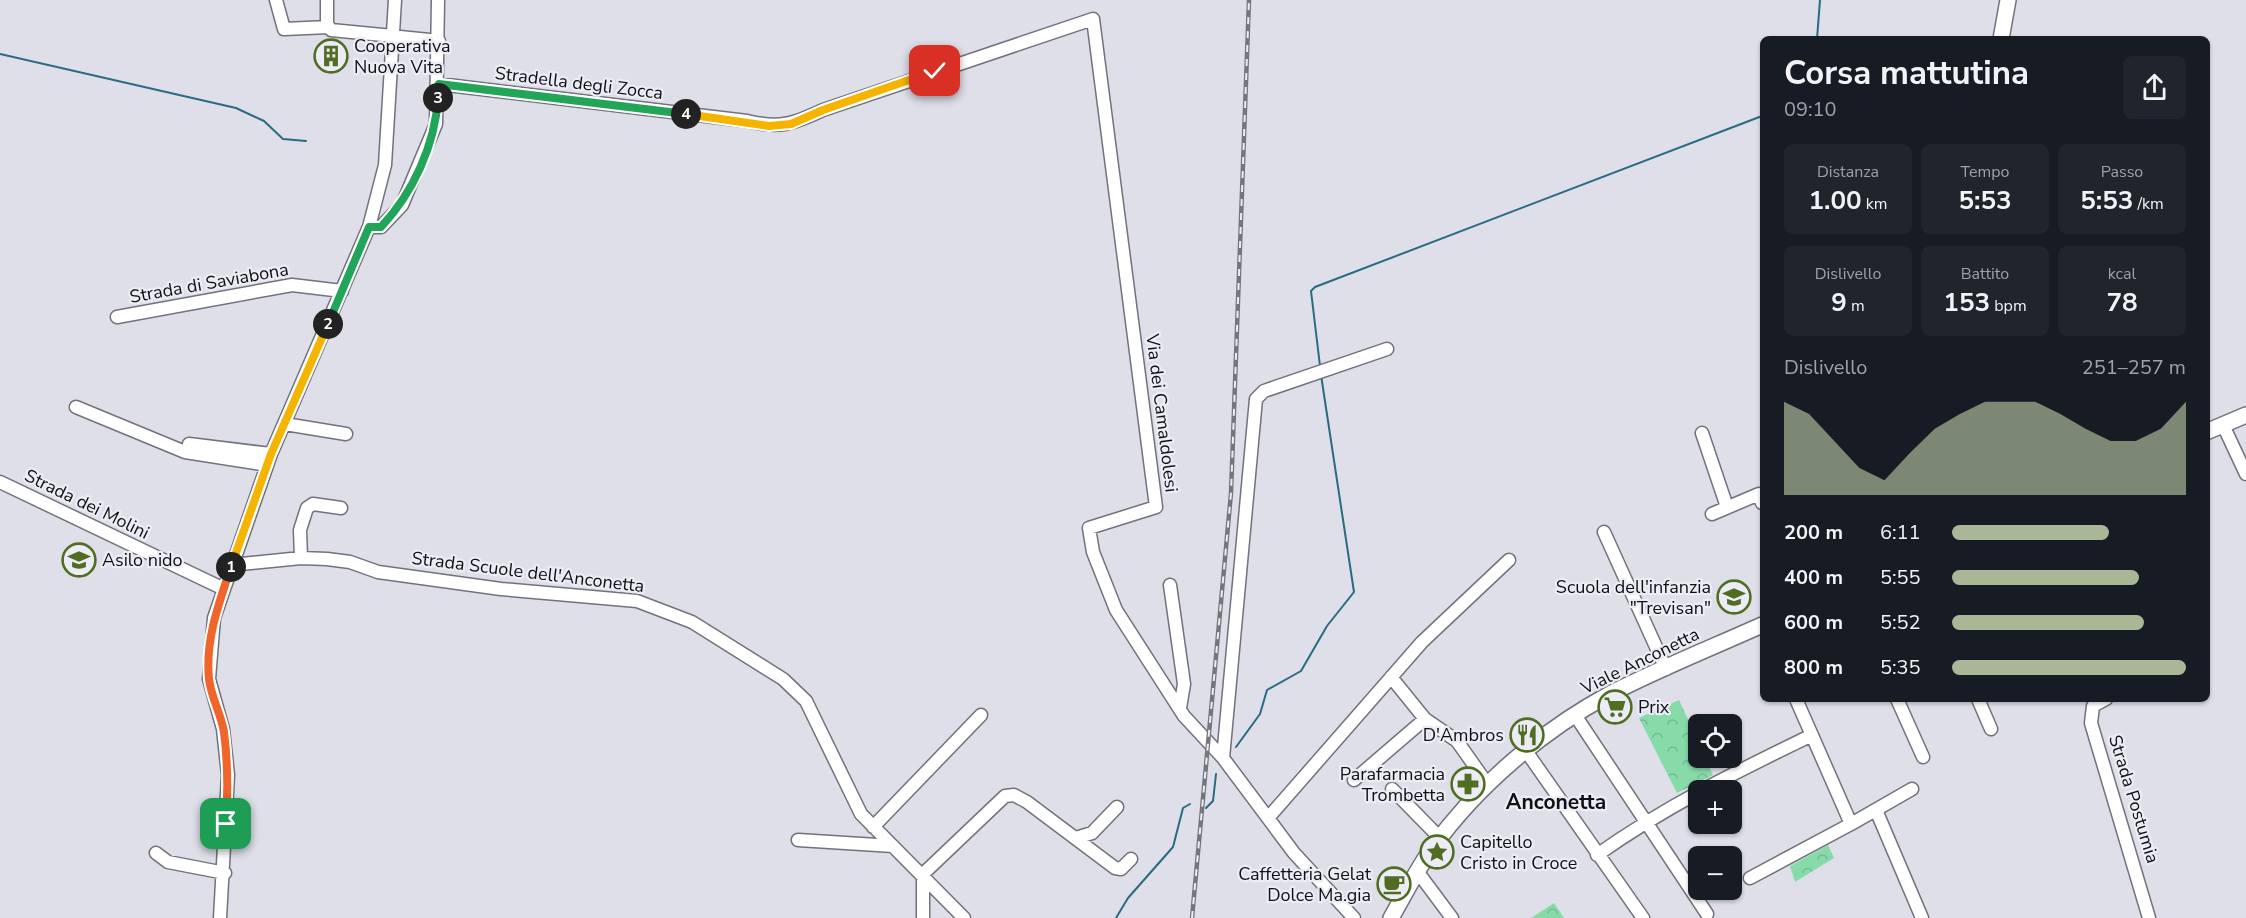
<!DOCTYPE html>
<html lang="it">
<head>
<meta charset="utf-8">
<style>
	body { margin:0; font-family:"Nunito Sans",sans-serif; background:#20242c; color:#f1f3f6; height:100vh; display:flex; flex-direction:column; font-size:22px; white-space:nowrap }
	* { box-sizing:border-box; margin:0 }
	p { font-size:20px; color:#9ea1a6 }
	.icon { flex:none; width:33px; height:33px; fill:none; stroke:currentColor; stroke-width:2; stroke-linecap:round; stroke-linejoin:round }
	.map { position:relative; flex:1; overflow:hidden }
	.panel { position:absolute; left:1760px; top:36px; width:450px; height:666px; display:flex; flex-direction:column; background:#171b24; border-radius:9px; box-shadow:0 2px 4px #0004 }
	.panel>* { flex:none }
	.fabs { position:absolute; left:1688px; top:714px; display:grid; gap:12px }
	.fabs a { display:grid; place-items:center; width:54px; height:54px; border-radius:9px; background:#171b24; box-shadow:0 2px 4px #0004; font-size:30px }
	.pin { position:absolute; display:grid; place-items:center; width:51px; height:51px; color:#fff; margin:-26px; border-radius:12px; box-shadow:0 3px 9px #0006 }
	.km { position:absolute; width:30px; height:30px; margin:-15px; border-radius:50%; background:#222; color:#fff; font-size:16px; line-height:30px; text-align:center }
	.round { display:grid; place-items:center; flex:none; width:63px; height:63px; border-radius:9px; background:#20242c }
	.headline { display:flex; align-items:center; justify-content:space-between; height:102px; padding:0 24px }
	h1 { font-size:33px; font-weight:700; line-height:45px }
	.metrics { display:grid; grid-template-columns:repeat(3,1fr); gap:9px; height:102px; padding:6px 24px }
	.metrics div { display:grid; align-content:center; border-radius:9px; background:#20242c; text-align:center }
	.metrics b { font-size:26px; font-weight:700 }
	.metrics small { font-size:16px; font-weight:400 }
	.metrics p { font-size:16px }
	.chart { height:168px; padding:12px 24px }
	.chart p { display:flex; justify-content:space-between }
	.chart svg { width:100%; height:108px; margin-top:6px; fill:#a9b796; opacity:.7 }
	ul { padding:0 24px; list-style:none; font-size:20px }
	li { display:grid; grid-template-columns:96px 72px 1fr; align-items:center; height:45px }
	li i { height:15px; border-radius:8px; background:#a9b796 }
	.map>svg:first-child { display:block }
</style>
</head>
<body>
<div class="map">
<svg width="2246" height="918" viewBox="0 0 2246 918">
	<defs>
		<pattern id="forest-crowns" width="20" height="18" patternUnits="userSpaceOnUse" patternTransform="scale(1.5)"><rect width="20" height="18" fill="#86dba9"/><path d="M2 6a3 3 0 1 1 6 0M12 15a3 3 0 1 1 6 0" fill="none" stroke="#73bb91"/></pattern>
	</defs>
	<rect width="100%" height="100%" fill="#dedfe9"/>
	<path fill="url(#forest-crowns)" d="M1679,700L1698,741V758H1705L1713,775L1677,793L1639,718Z
		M1828,845L1834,858L1795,882L1790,866Z
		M1554,903L1564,918H1531Z"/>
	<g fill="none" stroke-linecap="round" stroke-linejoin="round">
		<path stroke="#296b80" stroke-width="2" d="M1817,39L1820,0
			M0,54L236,108L264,121L283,139L306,141
			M1320,366L1311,291L1315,287L1762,116
			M1236,747L1260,714L1267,690L1301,671L1327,626L1354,592L1321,375
			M1206,808L1213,801L1216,774
			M1116,918L1128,898L1173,847L1183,808L1190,804"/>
		<defs>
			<path id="minor" d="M276,0L284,29L329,27
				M327,0V24L331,30L393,36
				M400,37L439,41
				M439,84L747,121C780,129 793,124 823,110L1093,19L1156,507L1089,528L1093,552L1116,610L1184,716L1223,758L1294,853L1354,918
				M369,227H381L402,205L436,124L438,0
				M117,317L292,285L342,291
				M76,407L185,452L267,465
				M285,424L346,434
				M2223,425L2246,474
				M1702,433L1727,507
				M189,444L271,454
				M0,482L224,589
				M1712,514L1759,494L1762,503
				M1604,532L1666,669
				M301,558L300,530L307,508L313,504L341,508
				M232,565L301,558L327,559L350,562L378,572L501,589L637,601L692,622L783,679L806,701L861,814L964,918
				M1170,585L1184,684L1180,708
				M1391,677L1425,719
				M1897,699L1923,757
				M1978,699L1991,729
				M2106,699L2093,706L2091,723L2149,918
				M1575,715L1707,914
				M1526,751L1643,918
				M1223,758L1256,399L1264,391L1387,349
				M1354,780L1425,719L1457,741L1488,785
				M1392,789L1440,838
				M1876,810L1922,918
				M1268,818L1422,642L1509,560
				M1851,824L1912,789
				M873,827L981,715
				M1076,838L1092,833L1117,807
				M798,840L893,846
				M156,853L168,862L225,873
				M1597,855C1666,806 1736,772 1812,735
				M1417,871L1452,918
				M1750,878L1851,824L1796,699
				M220,918L228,775L223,729L209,679L214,618L271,454L369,227L385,165L395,0
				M923,918V874L1005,796L1014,795L1027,802L1115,868L1121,869L1131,859"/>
			<path id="major" d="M2001,39L2008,0
				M2206,432L2246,415
				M1391,918C1405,894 1417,869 1433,847C1477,786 1542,731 1608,695C1658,669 1711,648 1762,625"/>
		</defs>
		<use href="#minor" stroke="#71727b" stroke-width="15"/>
		<use href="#major" stroke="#71727b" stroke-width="18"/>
		<use href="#minor" stroke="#fff" stroke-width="12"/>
		<use href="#major" stroke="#fff" stroke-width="15"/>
		<defs>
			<path id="rail" d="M1192,918L1231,493L1249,0"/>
		</defs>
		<use href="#rail" stroke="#75767c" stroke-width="4.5"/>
		<use href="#rail" stroke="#ebecf6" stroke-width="2" stroke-dasharray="7" stroke-linecap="butt"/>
	</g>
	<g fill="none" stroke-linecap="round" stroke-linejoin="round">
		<defs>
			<path id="split-1" d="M226,824C228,793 228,763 224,732C221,714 211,697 209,679C205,640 219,603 231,567"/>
			<path id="split-2" d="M231,567L271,454L328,324"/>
			<path id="split-3" d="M328,324L369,227H381C413,193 435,145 438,98"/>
			<path id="split-4" d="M438,98L439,84L686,114"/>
			<path id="split-5" d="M686,114L769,126L791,124L823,110L935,71"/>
		</defs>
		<use href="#split-1" stroke="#fff" stroke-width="12"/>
		<use href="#split-2" stroke="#fff" stroke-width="12"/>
		<use href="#split-3" stroke="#fff" stroke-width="12"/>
		<use href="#split-4" stroke="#fff" stroke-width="12"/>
		<use href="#split-5" stroke="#fff" stroke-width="12"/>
		<use href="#split-1" stroke="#f0652b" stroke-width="8"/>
		<use href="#split-2" stroke="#f5b400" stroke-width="8"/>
		<use href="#split-3" stroke="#22a559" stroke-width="8"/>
		<use href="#split-4" stroke="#22a559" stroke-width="8"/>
		<use href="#split-5" stroke="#f5b400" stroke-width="8"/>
	</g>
	<defs>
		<symbol id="building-ring" viewBox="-11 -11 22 22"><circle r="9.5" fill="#ebecf6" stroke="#506d21" stroke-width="1.5"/><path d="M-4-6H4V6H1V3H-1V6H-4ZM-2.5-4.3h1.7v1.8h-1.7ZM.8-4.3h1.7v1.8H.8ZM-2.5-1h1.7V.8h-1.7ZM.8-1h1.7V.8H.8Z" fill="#506d21"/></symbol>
		<symbol id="school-ring" viewBox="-11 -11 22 22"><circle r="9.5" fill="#ebecf6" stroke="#506d21" stroke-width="1.5"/><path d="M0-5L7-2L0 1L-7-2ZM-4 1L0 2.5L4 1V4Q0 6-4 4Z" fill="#506d21"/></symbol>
		<symbol id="supermarket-ring" viewBox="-11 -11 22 22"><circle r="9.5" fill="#ebecf6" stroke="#506d21" stroke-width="1.5"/><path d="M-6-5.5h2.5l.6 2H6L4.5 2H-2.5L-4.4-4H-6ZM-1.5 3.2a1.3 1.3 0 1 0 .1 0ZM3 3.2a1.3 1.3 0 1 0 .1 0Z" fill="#506d21"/></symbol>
		<symbol id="restaurant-ring" viewBox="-11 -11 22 22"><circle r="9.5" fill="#ebecf6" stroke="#506d21" stroke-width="1.5"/><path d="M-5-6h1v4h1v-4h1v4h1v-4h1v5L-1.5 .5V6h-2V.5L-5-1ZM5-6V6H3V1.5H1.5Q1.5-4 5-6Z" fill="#506d21"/></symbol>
		<symbol id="pharmacy-ring" viewBox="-11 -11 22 22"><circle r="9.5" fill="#ebecf6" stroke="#506d21" stroke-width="1.5"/><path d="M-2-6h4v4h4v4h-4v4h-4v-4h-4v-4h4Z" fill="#506d21"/></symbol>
		<symbol id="sight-ring" viewBox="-11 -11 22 22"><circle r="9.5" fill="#ebecf6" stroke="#506d21" stroke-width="1.5"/><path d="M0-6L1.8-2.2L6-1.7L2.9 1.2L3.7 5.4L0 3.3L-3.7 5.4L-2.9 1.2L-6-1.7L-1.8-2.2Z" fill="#506d21"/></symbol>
		<symbol id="cafe-ring" viewBox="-11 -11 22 22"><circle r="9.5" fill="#ebecf6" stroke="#506d21" stroke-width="1.5"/><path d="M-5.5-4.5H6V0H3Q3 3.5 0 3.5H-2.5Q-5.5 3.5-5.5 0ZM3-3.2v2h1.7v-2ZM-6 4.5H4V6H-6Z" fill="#506d21"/></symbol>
	</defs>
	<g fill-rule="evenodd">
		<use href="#building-ring" x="312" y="37" width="38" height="38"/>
		<use href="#school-ring" x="60" y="541" width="38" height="38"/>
		<use href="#school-ring" x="1715" y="578" width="38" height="38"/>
		<use href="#supermarket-ring" x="1596" y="688" width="38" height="38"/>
		<use href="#restaurant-ring" x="1508" y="716" width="38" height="38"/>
		<use href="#pharmacy-ring" x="1449" y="765" width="38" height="38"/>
		<use href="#sight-ring" x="1418" y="833" width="38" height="38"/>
		<use href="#cafe-ring" x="1375" y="865" width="38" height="38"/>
	</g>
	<g text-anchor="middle" stroke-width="4.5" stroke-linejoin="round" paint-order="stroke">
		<g font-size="18" fill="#101013" stroke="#ebecf6" text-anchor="start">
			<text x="354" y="52">Cooperativa<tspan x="354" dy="21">Nuova Vita</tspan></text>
			<text x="102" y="566">Asilo nido</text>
			<text x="1711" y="593" text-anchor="end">Scuola dell'infanzia<tspan x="1711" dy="21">"Trevisan"</tspan></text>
			<text x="1638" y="713">Prix</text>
			<text x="1504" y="741" text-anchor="end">D'Ambros</text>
			<text x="1445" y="780" text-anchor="end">Parafarmacia<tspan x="1445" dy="21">Trombetta</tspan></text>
			<text x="1460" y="848">Capitello<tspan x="1460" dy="21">Cristo in Croce</tspan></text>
			<text x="1371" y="880" text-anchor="end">Caffetteria Gelat<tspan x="1371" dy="21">Dolce Ma.gia</tspan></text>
		</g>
		<g font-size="18" fill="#101013" stroke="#ebecf6">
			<text transform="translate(579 83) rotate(7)" y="6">Stradella degli Zocca</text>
			<text transform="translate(209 283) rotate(-10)" y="6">Strada di Saviabona</text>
			<text transform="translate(1162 413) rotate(83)" y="6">Via dei Camaldolesi</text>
			<text transform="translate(87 504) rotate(26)" y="6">Strada dei Molini</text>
			<text transform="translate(528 572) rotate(7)" y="6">Strada Scuole dell'Anconetta</text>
			<text transform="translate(1640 661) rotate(-26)" y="6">Viale Anconetta</text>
			<text transform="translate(2134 799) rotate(73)" y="6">Strada Postumia</text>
		</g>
		<g font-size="21" font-weight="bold" fill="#101013" stroke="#ebecf6">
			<text x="1556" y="809">Anconetta</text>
		</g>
	</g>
</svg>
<div class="fabs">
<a><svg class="icon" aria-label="locate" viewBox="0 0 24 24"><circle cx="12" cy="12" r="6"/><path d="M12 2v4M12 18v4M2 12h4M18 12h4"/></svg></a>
<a>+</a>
<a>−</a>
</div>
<div class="pin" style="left:226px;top:824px;background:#1e9e55"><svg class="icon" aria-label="arrive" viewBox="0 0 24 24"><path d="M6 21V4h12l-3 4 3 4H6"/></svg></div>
<div class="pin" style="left:935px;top:71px;background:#d93025"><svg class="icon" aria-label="check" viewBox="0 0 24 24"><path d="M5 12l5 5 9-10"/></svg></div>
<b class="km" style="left:231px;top:567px">1</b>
<b class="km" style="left:328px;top:324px">2</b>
<b class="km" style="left:438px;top:98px">3</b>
<b class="km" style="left:686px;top:114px">4</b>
<section class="panel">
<div class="headline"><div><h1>Corsa mattutina</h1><p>09:10</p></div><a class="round"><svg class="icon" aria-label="share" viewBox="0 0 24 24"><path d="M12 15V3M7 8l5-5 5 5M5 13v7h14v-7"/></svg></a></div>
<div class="metrics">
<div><p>Distanza</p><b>1.00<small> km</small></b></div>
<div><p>Tempo</p><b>5:53</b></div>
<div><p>Passo</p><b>5:53<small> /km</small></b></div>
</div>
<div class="metrics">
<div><p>Dislivello</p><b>9<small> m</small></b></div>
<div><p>Battito</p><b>153<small> bpm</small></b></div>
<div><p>kcal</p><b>78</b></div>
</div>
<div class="chart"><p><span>Dislivello</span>251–257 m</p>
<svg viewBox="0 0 160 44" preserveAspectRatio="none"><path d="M0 44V6L10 11L20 22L30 33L40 38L50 27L60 17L70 11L80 6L90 6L100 6L110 11L120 17L130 22L140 22L150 17L160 6V44z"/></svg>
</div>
<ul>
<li><b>200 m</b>6:11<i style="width:67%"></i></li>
<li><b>400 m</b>5:55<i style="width:80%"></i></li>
<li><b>600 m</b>5:52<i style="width:82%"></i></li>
<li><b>800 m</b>5:35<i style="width:100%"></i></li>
</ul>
</section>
</div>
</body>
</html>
